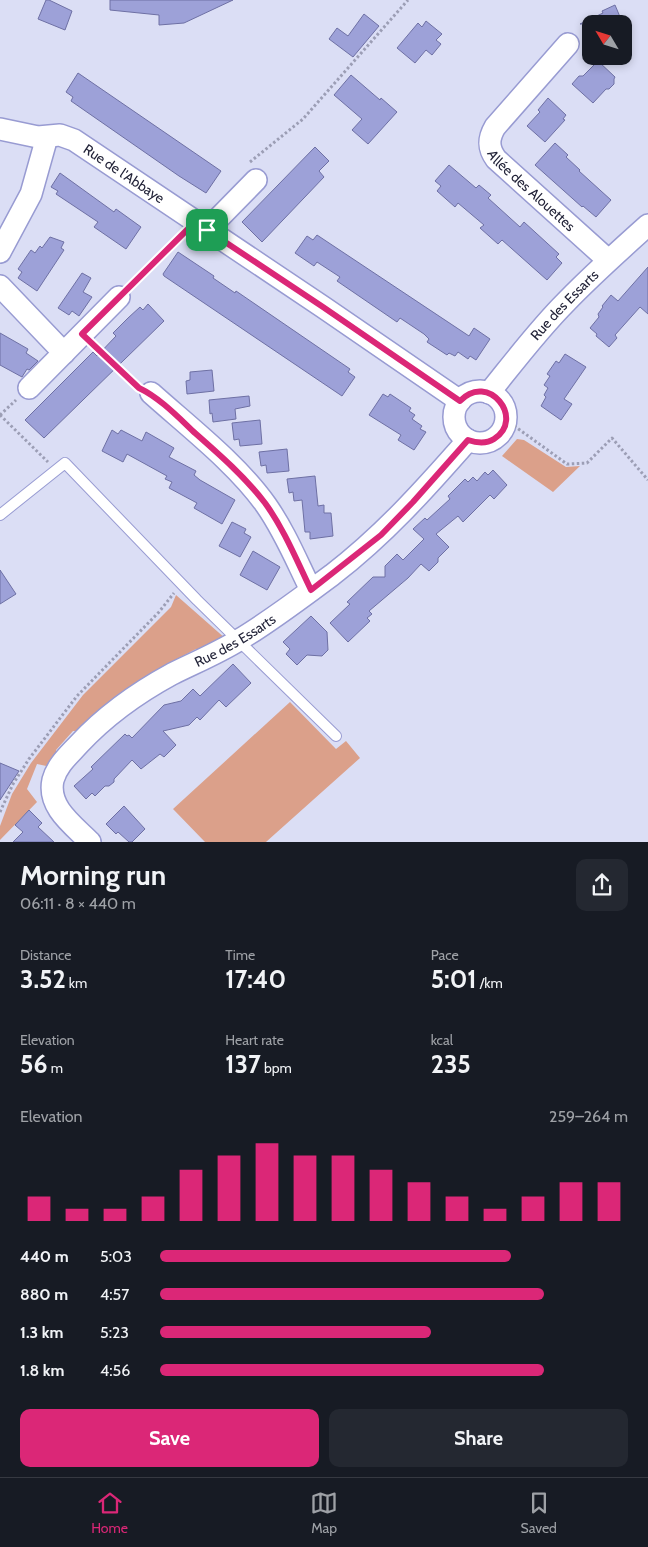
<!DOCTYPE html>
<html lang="en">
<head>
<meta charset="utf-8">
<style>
	body { margin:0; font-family:Cabin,sans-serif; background:#242831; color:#f1f3f6; height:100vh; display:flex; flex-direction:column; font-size:19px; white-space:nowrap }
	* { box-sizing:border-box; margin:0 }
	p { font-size:16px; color:#9ea1a6 }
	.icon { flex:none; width:28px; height:28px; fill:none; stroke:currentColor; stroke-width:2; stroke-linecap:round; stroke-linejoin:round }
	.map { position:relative; height:842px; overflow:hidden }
	.sheet { display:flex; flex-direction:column; background:#171b24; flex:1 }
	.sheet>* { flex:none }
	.needle { width:32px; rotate:308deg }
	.fabs { position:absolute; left:582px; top:15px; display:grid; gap:10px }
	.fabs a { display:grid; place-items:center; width:50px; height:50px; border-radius:10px; background:#171b24; box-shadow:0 2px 8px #0003; font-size:25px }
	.pin { position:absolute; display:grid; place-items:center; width:42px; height:42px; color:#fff; margin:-21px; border-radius:10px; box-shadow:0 2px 8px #0006 }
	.round { display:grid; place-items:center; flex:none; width:52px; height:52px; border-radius:10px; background:#242831 }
	.overview { display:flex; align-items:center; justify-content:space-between; height:85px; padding:0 20px }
	h1 { font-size:28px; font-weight:700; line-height:38px }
	.stats { display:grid; grid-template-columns:repeat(3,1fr); gap:8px; height:85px; padding:5px 20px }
	.stats div { display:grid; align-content:center }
	.stats b { font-size:25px; font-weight:700 }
	.stats small { font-size:14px; font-weight:400 }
	.stats p { font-size:14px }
	.chart { height:140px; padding:10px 20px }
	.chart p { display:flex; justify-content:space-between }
	.chart svg { width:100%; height:90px; margin-top:5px; stroke:#db2777; stroke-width:6 }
	.cta { display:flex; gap:10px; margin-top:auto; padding:10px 20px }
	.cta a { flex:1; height:58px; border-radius:10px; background:#db2777; color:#fff; font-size:20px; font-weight:700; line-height:58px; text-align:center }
	.cta a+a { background:#242831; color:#f1f3f6 }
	ul { padding:0 20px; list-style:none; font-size:16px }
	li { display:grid; grid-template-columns:80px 60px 1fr; align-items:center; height:38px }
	li i { height:12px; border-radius:6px; background:#db2777 }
	.tab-bar { display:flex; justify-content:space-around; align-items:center; height:70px; border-top:1px solid #363941; background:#171b24; font-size:14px; color:#9ea1a6 }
	.tab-bar a { display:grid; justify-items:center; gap:2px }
	.tab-bar .selected { color:#db2777 }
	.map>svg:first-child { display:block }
</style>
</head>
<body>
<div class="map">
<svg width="648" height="842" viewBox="0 0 648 842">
	<rect width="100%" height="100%" fill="#dbdef5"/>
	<path fill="#dba08a" d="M517,439L524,440L566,467L580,466L553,492L502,456Z
		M176,595L226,639L202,651L196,649L162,667L160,672L82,731H73L56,750V760L51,767L37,764L27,789L37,802L0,840V826L12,794L31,763L83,695L171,607Z
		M290,702L336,749L346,741L360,758L266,842H205L173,809Z"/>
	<path fill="#9da1d8" stroke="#6e70a4" d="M46,0H49L72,11L65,30L38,19Z
		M110,0H233L184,23L159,25V15L110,10Z
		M615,5L623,24H580L603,13L602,11Z
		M364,14L379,26L353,57L329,39L337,28L348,36Z
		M426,21L442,34L436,40L441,44L432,55L426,50L415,63L397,48L418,23L422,27Z
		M598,61L615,77L614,79V84L609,89H606L593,103L572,84L579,76H583Z
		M78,73L221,171L206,193L179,176L71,101L73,97L66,92Z
		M351,75L380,100L381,98L397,112L368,144L352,130L362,119L334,95Z
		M548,98L566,115L563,119L565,120L545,142L527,126L540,112L538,110Z
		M555,143L568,155L566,157L580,170L579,171L611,200L596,217L583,206L582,207L535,165Z
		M315,147L329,161L319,171L324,177L262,242L242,222Z
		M449,165L476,188L479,185L491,195L488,198L520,227L524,222L559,254L556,257L562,263L547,280L502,240L498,244L480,228L484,225L458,203L455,207L437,191L441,186L435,181Z
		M60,173L114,212L116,209L141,227L126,249L94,227L98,222L56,194L58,191L51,187Z
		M317,235L469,336L474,328L490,339L476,360L470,356L468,359L458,352L455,356L449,353L447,355L427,342L429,339L424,334L400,318L397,322L337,281L340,277L317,262L314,266L295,253L307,236L313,240Z
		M50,237L64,242L61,248L64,250L37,291L18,278L22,272L18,269L31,250L35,253L40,246L42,248Z
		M178,252L214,276L213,278L235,293L236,291L350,369L348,372L355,377L342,396L164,276L163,274Z
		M648,267V314L640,307L615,335L617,338L609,347L596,336L597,334L590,328L599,317L598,314L603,307L602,306L611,295L618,301Z
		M82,273L91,278L83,292L92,297L79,316L72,311L69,315L58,308Z
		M148,304L164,321L44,438L25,420L93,352L97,356L116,336L113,333L128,318L140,307L143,310Z
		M0,333L28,349L26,353L38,361L29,370L27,369L22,377L0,365Z
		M565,354L586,367L564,399L572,404L561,420L541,406L546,397L544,395L548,388L544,385L550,376L547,374L556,361L559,363Z
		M212,370L214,391L187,394L186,381L190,380V372Z
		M383,394L388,397L390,394L411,408L409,411L415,415L412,419L422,426L420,429L426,432L414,450L398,440L401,435L369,415Z
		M249,396L250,406L235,409L236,419L213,422L212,413L210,414L209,400Z
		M260,420L262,444L240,446L239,439L234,440L232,423Z
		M112,430L118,434L121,430L142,441L146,432L174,448L169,457L196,471L194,475L200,480L235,500L222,524L194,508L197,503L169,488L172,482L165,479L167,476L127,454L123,462L102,451Z
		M287,449L289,471L267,473L266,465L261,466L259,452Z
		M493,470L507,485L494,499L490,495L463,522L458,516L436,534L449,547L438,558V562L429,571L421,564L408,578L369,611L372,614L367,618L370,621L348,642L330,623L350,604L347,602L373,577H385V566L397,554L403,560L424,539L413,529L425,518L427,520L450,499L448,496L465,479L468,482L473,477L477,481L485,472L488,475Z
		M315,476L318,506L324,505V513H331L333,536L310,539V532H305L302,500L294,501L293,492L289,493L287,479Z
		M232,522L246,529L244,533L251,537L240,557L219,546Z
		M253,551L280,567L267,590L240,575Z
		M0,570L16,594L0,604Z
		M311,616L327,632L328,650L322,656L307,655L297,665L286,654L290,649L283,642Z
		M233,664L251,683L226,707L219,700L200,720L197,717L189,725L163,731L176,745L164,757L160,754L141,769L132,760L114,779V782L109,786H105L95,796L92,793L86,799L74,786L93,769L91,767L125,734L127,736L129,735L132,738L164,705L181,701L193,689L200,696Z
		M0,763L19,771L0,800Z
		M124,806L145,829L132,842H129L118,832L116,834L106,824Z
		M29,810L42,823L38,827L54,842H13L23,832L15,825Z"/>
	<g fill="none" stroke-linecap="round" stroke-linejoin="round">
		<defs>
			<path id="lane" d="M0,515L65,463L197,600L336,736"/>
			<g id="street">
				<path id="s1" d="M568,44L495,127C488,139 488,148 496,159L608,260"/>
				<path id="s2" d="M0,129L38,137L60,135L74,140L323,307L460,401"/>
				<path d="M207,230L256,180"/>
				<path d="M0,252L31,194L47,137"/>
				<path d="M0,286L64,353"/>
				<path d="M29,388L119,297"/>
				<circle cx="480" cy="417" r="26"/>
				<path d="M151,393C189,427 237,464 266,505C285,532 297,562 311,590"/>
				<path id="s3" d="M489,393C514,362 538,330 566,302C592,275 620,250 648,225"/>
				<path id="s4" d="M90,842C73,825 47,807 53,780C57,765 69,755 79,744C106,715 137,693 172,674C194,663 218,653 239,640C271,621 302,597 332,575C384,535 425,489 468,440"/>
			</g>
		</defs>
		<use href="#lane" stroke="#989bd2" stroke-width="12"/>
		<use href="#street" stroke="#989bd2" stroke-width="24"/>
		<path stroke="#9c9eb5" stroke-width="3" stroke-dasharray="2.5 2.5" stroke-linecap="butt" d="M250,162L303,119L408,0
			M132,284L182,234
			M96,347L135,383
			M0,415L48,462
			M0,415L16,400
			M506,420L567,464L587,463L612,438L648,480
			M0,812L13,784L29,759L77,696L159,612L174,593"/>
		<use href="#lane" stroke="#fff" stroke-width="10"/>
		<use href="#street" stroke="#fff" stroke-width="21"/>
	</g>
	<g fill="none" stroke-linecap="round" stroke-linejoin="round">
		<defs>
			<path id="route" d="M195,222L323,307L460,401C488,371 526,419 494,439C486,444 477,443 468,440L413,502L381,535L311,590C297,561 284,529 265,503C245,477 220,455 195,433C178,417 160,398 139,388L82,334Z"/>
		</defs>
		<use href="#route" stroke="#fff" stroke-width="10"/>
		<use href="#route" stroke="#db2777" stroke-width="6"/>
	</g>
	<g text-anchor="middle" stroke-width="5" stroke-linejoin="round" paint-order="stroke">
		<g font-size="14" fill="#222338" stroke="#fff">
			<text dy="5" stroke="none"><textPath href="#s2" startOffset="136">Rue de l'Abbaye</textPath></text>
			<text dy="5" stroke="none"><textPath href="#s1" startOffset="192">Allée des Alouettes</textPath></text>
			<text dy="5" stroke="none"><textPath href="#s3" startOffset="116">Rue des Essarts</textPath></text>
			<text dy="5" stroke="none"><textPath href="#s4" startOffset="309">Rue des Essarts</textPath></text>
		</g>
	</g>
</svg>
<div class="fabs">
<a><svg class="needle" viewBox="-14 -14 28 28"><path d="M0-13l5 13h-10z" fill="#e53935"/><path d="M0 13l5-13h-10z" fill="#9ea1a6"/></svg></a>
</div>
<div class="pin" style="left:207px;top:230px;background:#1e9e55"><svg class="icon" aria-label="arrive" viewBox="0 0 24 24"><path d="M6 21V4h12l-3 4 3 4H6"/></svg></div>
</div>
<section class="sheet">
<div class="overview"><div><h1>Morning run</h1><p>06:11 · 8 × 440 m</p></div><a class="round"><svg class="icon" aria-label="share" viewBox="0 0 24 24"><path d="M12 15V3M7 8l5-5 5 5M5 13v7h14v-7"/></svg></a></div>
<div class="stats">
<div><p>Distance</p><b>3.52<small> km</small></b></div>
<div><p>Time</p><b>17:40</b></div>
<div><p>Pace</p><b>5:01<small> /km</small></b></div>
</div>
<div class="stats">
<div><p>Elevation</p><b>56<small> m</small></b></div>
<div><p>Heart rate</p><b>137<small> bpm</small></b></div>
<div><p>kcal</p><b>235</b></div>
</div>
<div class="chart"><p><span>Elevation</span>259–264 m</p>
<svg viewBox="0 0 160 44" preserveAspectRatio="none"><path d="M5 44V32M15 44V38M25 44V38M35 44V32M45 44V19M55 44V12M65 44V6M75 44V12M85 44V12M95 44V19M105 44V25M115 44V32M125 44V38M135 44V32M145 44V25M155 44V25"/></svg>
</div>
<ul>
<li><b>440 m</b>5:03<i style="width:75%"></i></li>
<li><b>880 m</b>4:57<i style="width:82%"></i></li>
<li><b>1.3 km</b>5:23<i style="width:58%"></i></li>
<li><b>1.8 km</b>4:56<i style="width:82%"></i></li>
</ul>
<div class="cta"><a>Save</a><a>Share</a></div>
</section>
<nav class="tab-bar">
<a class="selected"><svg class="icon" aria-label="home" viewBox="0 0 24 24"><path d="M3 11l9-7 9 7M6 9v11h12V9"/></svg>Home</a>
<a><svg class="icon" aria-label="map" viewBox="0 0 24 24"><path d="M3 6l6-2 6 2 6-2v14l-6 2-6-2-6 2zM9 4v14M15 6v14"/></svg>Map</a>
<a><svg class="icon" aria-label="saved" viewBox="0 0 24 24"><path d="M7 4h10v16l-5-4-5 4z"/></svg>Saved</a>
</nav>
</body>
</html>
